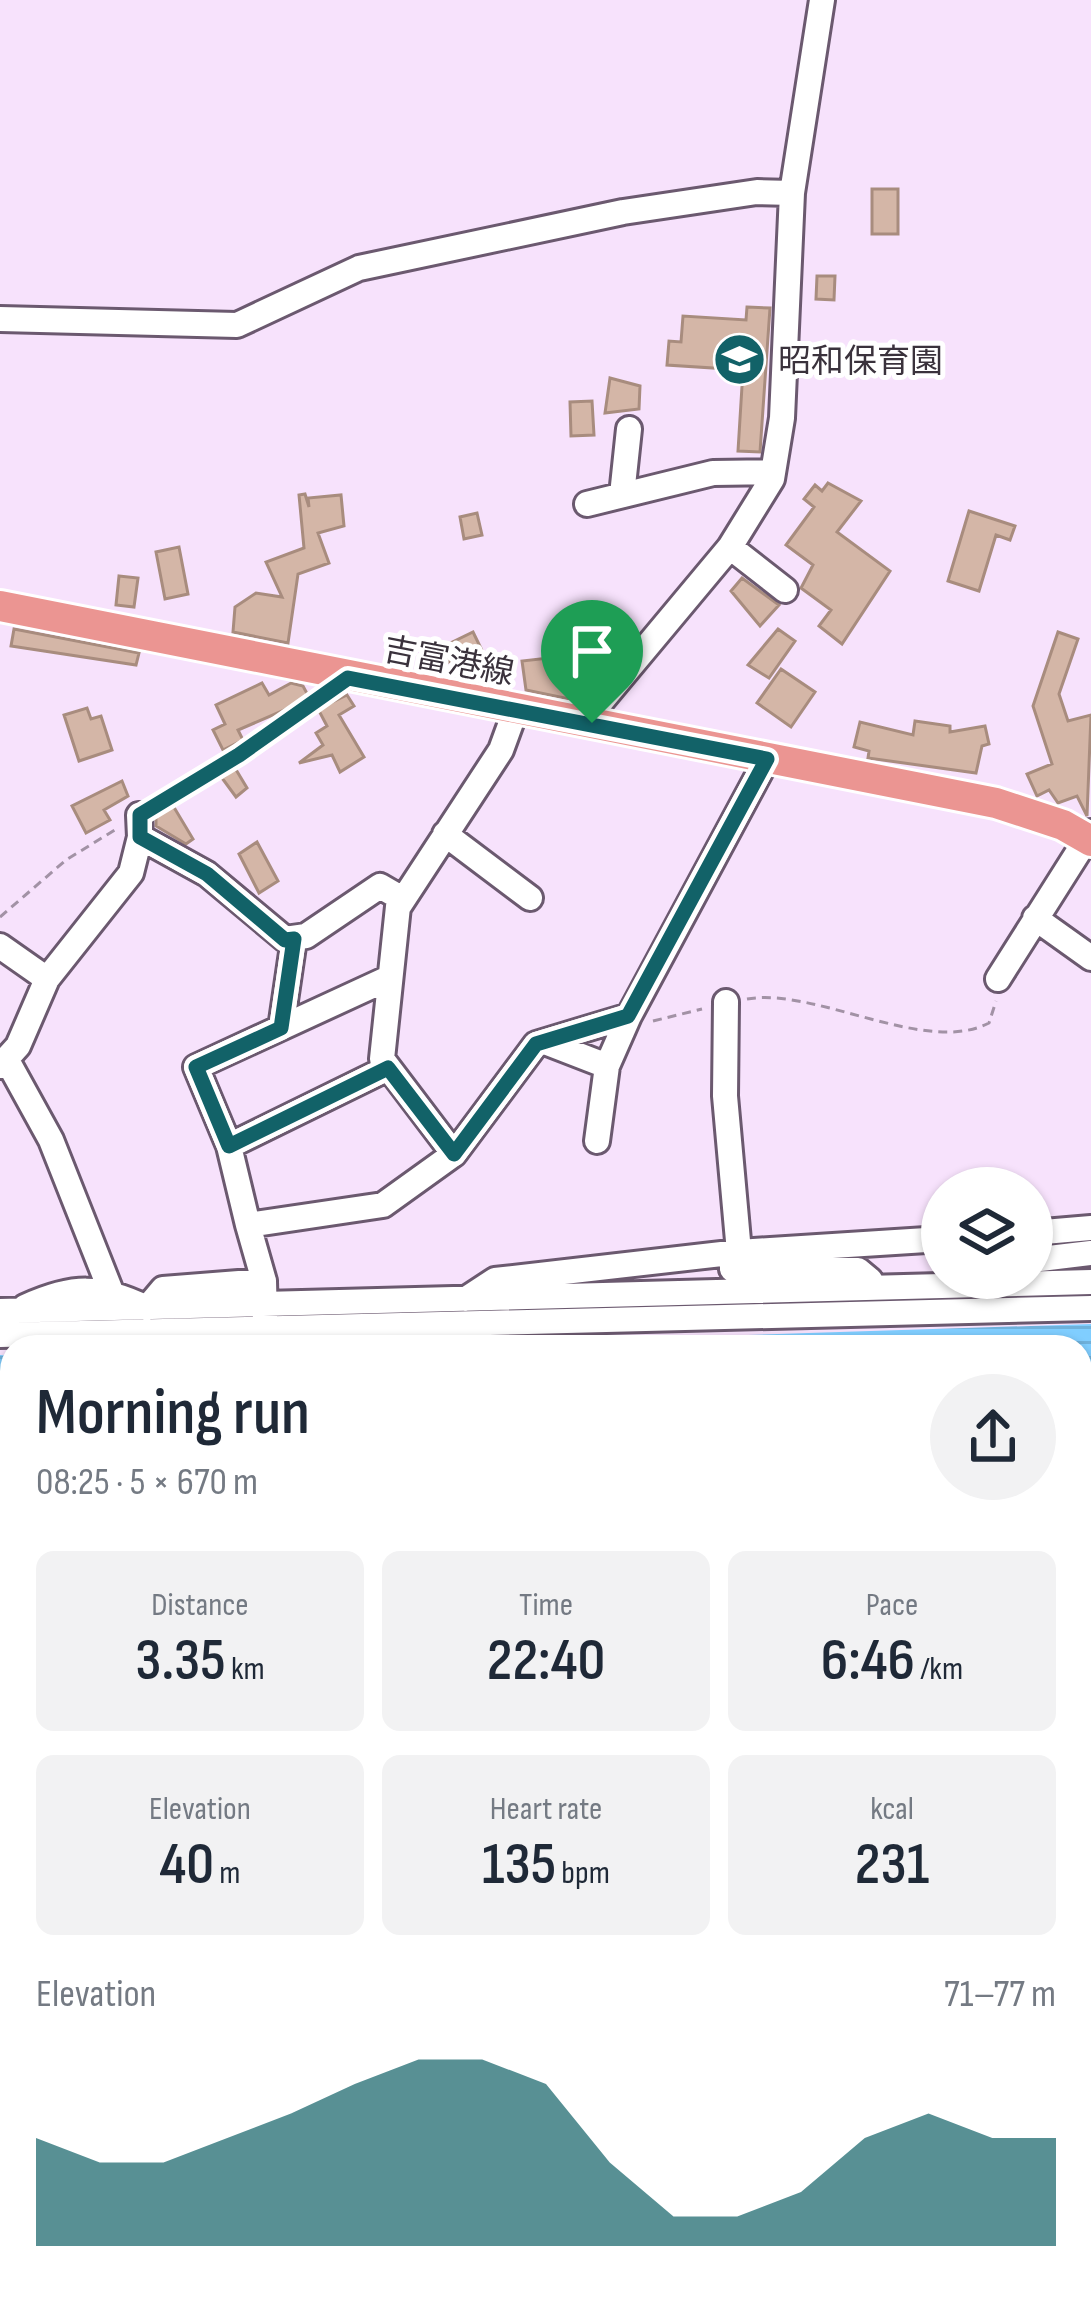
<!DOCTYPE html>
<html lang="en">
<head>
<meta charset="utf-8">
<style>
	body { margin:0; font-family:"Sofia Sans Condensed","Noto Sans JP",sans-serif; background:#f2f2f3; color:#1f2937; height:100vh; display:flex; flex-direction:column; font-size:45px; white-space:nowrap }
	* { box-sizing:border-box; margin:0 }
	p { font-size:39px; color:#747a83 }
	.icon { flex:none; width:66px; height:66px; fill:none; stroke:currentColor; stroke-width:2; stroke-linecap:round; stroke-linejoin:round }
	.map { position:relative; flex:1; overflow:hidden }
	.panel { position:absolute; left:0px; top:1335px; width:1092px; height:972px; display:flex; flex-direction:column; background:#fff; border-radius:36px 36px 0 0; box-shadow:0 3px 9px #0004 }
	.panel>* { flex:none }
	.buttons { position:absolute; left:921px; top:1167px; display:grid; gap:24px }
	.buttons a { display:grid; place-items:center; width:132px; height:132px; border-radius:50%; background:#fff; box-shadow:0 3px 9px #0004; font-size:60px }
	.pin { position:absolute; display:grid; place-items:center; width:102px; height:102px; color:#fff; margin:-123px -51px; border-radius:50% 50% 50% 0; rotate:-45deg; box-shadow:0 0 12px #0007 }
	.pin .icon { rotate:45deg }
	.round { display:grid; place-items:center; flex:none; width:126px; height:126px; border-radius:63px; background:#f2f2f3 }
	.overview { display:flex; align-items:center; justify-content:space-between; height:204px; padding:0 36px }
	h1 { font-size:66px; font-weight:600; line-height:90px }
	.figures { display:grid; grid-template-columns:repeat(3,1fr); gap:18px; height:204px; padding:12px 36px }
	.figures div { display:grid; align-content:center; border-radius:18px; background:#f2f2f3; text-align:center }
	.figures b { font-size:60px; font-weight:600 }
	.figures small { font-size:33px; font-weight:400 }
	.figures p { font-size:33px }
	.chart { height:336px; padding:24px 36px }
	.chart p { display:flex; justify-content:space-between }
	.chart svg { width:100%; height:216px; margin-top:12px; fill:#126268; opacity:.7 }
	.map>svg:first-child { display:block }
</style>
</head>
<body>
<div class="map">
<svg width="1091" height="2307" viewBox="0 0 1091 2307">
	<defs>
		<pattern id="water-rules" width="6" height="5" patternUnits="userSpaceOnUse" patternTransform="scale(3)"><rect width="6" height="5" fill="#80ceff"/><path d="M0 2.5h6" fill="none" stroke="#6fb1db"/></pattern>
	</defs>
	<rect width="100%" height="100%" fill="#f7e2fc"/>
	<path fill="url(#water-rules)" d="M1091,1324V1832L1080,1831V1347H370Z
		M0,1355L12,1356V1809H0Z"/>
	<path fill="#d4b6a7" stroke="#a88c7e" stroke-width="3" d="M872,189H898V234H872Z
		M817,276H835L834,300L816,299Z
		M747,307L770,308L760,452L738,451L743,370L667,365L669,341L681,342L683,316L746,320Z
		M610,378L640,386L639,409L605,413Z
		M592,401L594,435L571,436L570,402Z
		M828,483L861,501L837,532L890,571L842,644L819,626L831,610L801,588L813,565L786,545L814,507L804,499L815,485L822,491Z
		M305,494L309,507L308,498L341,495L344,526L318,533L329,563L298,574L288,643L233,632L235,607L256,593L282,597L266,562L304,548L299,495Z
		M969,511L1015,526L1010,540L996,535L979,591L948,581Z
		M477,513L482,535L464,539L460,517Z
		M179,547L188,594L165,599L156,552Z
		M119,576L138,578L134,607L116,605Z
		M742,578L779,605L760,626L731,591Z
		M14,629L139,653L136,665L11,646Z
		M778,629L795,641L769,678L748,665Z
		M473,632L494,675L475,680L467,663L459,667L455,659L430,671L422,657Z
		M1058,632L1078,639L1059,694L1068,721L1091,715L1087,816L1077,796L1058,803L1049,790L1037,796L1027,774L1052,764L1033,706Z
		M557,657L579,701L526,690L522,661Z
		M781,669L815,692L791,727L757,703Z
		M262,683L269,695L291,683L303,686L310,699L238,730L243,740L223,750L213,730L225,724L216,705Z
		M347,695L354,706L339,715L364,757L340,772L332,755L299,763L323,745L316,733L327,726L318,709Z
		M87,708L91,719L101,716L112,750L79,761L64,715Z
		M915,721L950,726V732L985,726L989,744L982,746L976,773L868,758L869,751L854,747L860,722L913,735Z
		M235,768L247,788L236,797L222,778Z
		M122,781L128,796L104,810L110,820L86,833L72,806Z
		M172,804L193,839L186,844L156,826V816Z
		M257,842L278,881L259,893L239,854Z"/>
	<g fill="none" stroke-linecap="round" stroke-linejoin="round">
		<defs>
			<path id="minor" d="M0,319L237,325L359,268L623,212L757,192L792,193
				M622,495L629,429
				M587,504L713,473L773,472
				M730,547L785,590
				M592,723L594,710L730,547L772,479L782,418L792,193L822,0
				M139,815L140,837L207,874L285,939L306,936L380,886L399,897L382,1059L454,1154
				M445,834L530,898
				M399,906L501,750L516,709
				M1035,918L1091,958
				M0,946L47,979L18,1046L0,1066
				M47,979L131,873L140,837
				M998,979L1091,832
				M726,1002L725,1096L739,1252L732,1268
				M281,1028L294,939
				M545,1042L607,1066
				M8,1062L51,1140L110,1289
				M597,1141L607,1066L629,1016L767,759
				M229,1146L388,1068
				M248,1225L229,1146L196,1067L389,978
				M1032,1233L1091,1228
				M1032,1260L1091,1253
				M732,1269L858,1270L870,1280
				M466,1299L495,1280L739,1252L942,1239
				M25,1307C73,1285 100,1285 147,1308L163,1289L264,1281
				M0,1311L1091,1282
				M265,1321L264,1281L248,1225L383,1205L454,1154L536,1044L629,1016
				M0,1335L1091,1308
				M0,1854L12,1855
				M1080,1882L1091,1883
				M0,2202L12,2218
				M1080,2218L1091,2207
				M51,2295L57,2307
				M838,2295L844,2307
				M979,2295L984,2307
				M421,2307L422,2295
				M541,2307L542,2295
				M682,2307V2295
				M859,2307L905,2295"/>
			<path id="major" d="M0,606L996,803L1063,825L1091,841"/>
		</defs>
		<use href="#minor" stroke="#6b596f" stroke-width="30"/>
		<use href="#major" stroke="#fff" stroke-width="36"/>
		<path stroke="#a292a5" stroke-width="3" stroke-dasharray="9 6" stroke-linecap="butt" d="M157,804L325,695
			M0,917L66,860L118,828
			M747,999C816,987 926,1056 989,1023L996,1001
			M653,1021L702,1009"/>
		<use href="#minor" stroke="#fff" stroke-width="24"/>
		<use href="#major" stroke="#eb9592" stroke-width="30"/>
	</g>
	<g fill="none" stroke-linecap="round" stroke-linejoin="round">
		<defs>
			<path id="route" d="M348,678L767,759L628,1016L536,1044L454,1154L388,1068L229,1146L196,1067L281,1028L294,939L285,940L207,874L140,837V815L239,755Z"/>
		</defs>
		<use href="#route" stroke="#fff" stroke-width="24"/>
		<use href="#route" stroke="#126268" stroke-width="15"/>
	</g>
	<defs>
		<symbol id="school-disc" viewBox="-11 -11 22 22"><circle r="9.5" fill="#126268" stroke="#fff"/><path d="M0-5L7-2L0 1L-7-2ZM-4 1L0 2.5L4 1V4Q0 6-4 4Z" fill="#fff"/></symbol>
	</defs>
	<g fill-rule="evenodd">
		<use href="#school-disc" x="710" y="330" width="59" height="59"/>
	</g>
	<g text-anchor="middle" stroke-width="10" stroke-linejoin="round" paint-order="stroke">
		<g font-size="33" fill="#3a323c" stroke="#fff" text-anchor="start">
			<text x="778" y="372">昭和保育園</text>
		</g>
		<g font-size="33" fill="#3a323c" stroke="#fff">
			<text transform="translate(449 660) rotate(11)" y="12">吉富港線</text>
		</g>
	</g>
</svg>
<div class="buttons">
<a><svg class="icon" aria-label="layers" viewBox="0 0 24 24"><path d="M12 4l9 5-9 5-9-5zM3 14l9 5 9-5"/></svg></a>
</div>
<div class="pin" style="left:592px;top:723px;background:#1e9e55"><svg class="icon" aria-label="arrive" viewBox="0 0 24 24"><path d="M6 21V4h12l-3 4 3 4H6"/></svg></div>
<section class="panel">
<div class="overview"><div><h1>Morning run</h1><p>08:25 · 5 × 670 m</p></div><a class="round"><svg class="icon" aria-label="share" viewBox="0 0 24 24"><path d="M12 15V3M7 8l5-5 5 5M5 13v7h14v-7"/></svg></a></div>
<div class="figures">
<div><p>Distance</p><b>3.35<small> km</small></b></div>
<div><p>Time</p><b>22:40</b></div>
<div><p>Pace</p><b>6:46<small> /km</small></b></div>
</div>
<div class="figures">
<div><p>Elevation</p><b>40<small> m</small></b></div>
<div><p>Heart rate</p><b>135<small> bpm</small></b></div>
<div><p>kcal</p><b>231</b></div>
</div>
<div class="chart"><p><span>Elevation</span>71–77 m</p>
<svg viewBox="0 0 160 44" preserveAspectRatio="none"><path d="M0 44V22L10 27L20 27L30 22L40 17L50 11L60 6L70 6L80 11L90 27L100 38L110 38L120 33L130 22L140 17L150 22L160 22V44z"/></svg>
</div>
</section>
</div>
</body>
</html>
